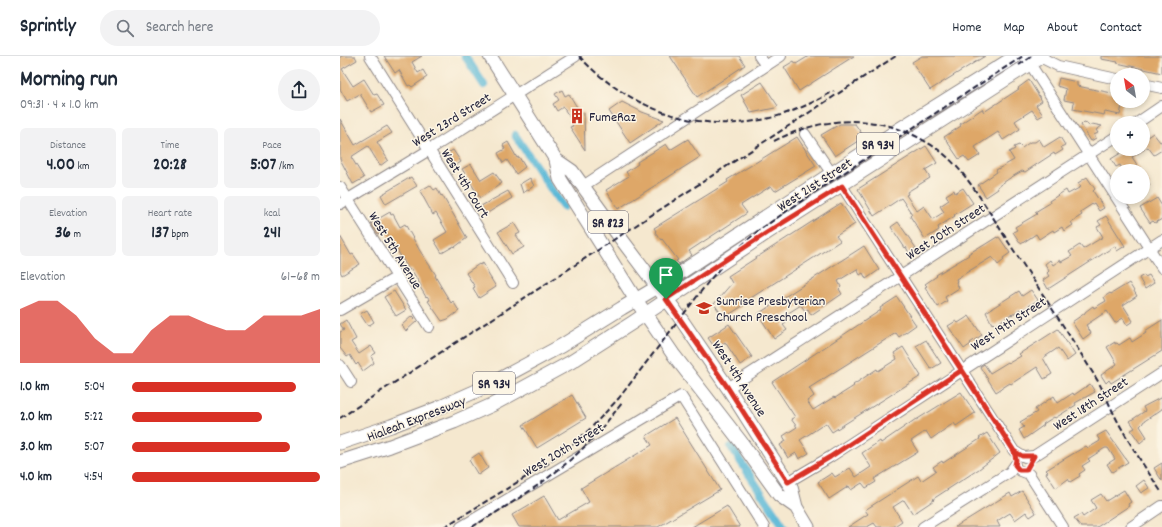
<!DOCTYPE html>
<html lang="en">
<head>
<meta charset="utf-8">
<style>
	body { margin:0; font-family:Dekko,sans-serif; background:#f2f2f3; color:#1f2937; height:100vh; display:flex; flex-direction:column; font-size:15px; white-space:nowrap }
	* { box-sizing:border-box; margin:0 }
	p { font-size:13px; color:#747a83 }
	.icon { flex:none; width:22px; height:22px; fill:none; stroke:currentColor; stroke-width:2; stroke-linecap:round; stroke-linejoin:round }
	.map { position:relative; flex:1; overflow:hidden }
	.side { display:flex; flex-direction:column; background:#fff; width:340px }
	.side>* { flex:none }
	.needle { width:26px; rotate:329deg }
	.buttons { position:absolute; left:770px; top:12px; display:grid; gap:8px }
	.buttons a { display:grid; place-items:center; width:40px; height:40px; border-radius:50%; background:#fff; box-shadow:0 2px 6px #0003; font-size:20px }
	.pin { position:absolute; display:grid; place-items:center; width:34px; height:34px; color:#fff; margin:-41px -17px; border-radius:50% 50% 50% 0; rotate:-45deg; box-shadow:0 0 4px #0007 }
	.pin .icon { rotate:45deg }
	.round { display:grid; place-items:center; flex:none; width:42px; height:42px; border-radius:21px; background:#f2f2f3 }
	.headline { display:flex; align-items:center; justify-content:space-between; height:68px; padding:0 20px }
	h1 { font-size:22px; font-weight:700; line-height:30px }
	.stats { display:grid; grid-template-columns:repeat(3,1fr); gap:6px; height:68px; padding:4px 20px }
	.stats div { display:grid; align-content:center; border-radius:6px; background:#f2f2f3; text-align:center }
	.stats b { font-size:17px; font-weight:700 }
	.stats small { font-size:11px; font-weight:400 }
	.stats p { font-size:11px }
	.chart { height:112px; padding:8px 20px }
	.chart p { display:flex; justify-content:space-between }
	.chart svg { width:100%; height:72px; margin-top:4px; fill:#d93025; opacity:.7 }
	ul { padding:0 20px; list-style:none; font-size:13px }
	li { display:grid; grid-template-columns:64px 48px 1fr; align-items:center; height:30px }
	li i { height:10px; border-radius:5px; background:#d93025 }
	header { display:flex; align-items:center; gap:24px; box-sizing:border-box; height:56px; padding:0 20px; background:#fff; border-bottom:1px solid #e0e1e3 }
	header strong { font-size:19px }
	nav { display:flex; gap:22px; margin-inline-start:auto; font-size:14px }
	.search { width:280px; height:36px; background:#f2f2f3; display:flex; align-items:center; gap:10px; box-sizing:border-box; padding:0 14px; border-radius:22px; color:#747a83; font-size:15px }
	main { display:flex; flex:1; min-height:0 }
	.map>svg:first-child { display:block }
</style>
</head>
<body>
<header>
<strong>Sprintly</strong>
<div class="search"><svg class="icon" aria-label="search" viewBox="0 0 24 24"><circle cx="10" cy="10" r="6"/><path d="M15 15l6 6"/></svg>Search here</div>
<nav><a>Home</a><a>Map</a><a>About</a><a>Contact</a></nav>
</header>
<main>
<section class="side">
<div class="headline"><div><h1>Morning run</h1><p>09:31 · 4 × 1.0 km</p></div><a class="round"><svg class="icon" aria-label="share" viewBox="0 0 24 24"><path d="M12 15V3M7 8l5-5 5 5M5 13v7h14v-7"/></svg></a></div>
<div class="stats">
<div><p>Distance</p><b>4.00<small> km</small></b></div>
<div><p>Time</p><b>20:28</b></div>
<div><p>Pace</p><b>5:07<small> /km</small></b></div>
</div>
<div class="stats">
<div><p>Elevation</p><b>36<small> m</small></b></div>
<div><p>Heart rate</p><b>137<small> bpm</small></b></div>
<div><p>kcal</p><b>241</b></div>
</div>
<div class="chart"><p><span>Elevation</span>61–68 m</p>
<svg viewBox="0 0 160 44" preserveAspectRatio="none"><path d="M0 44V11L10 6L20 6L30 15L40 29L50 38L60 38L70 24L80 15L90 15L100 20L110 24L120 24L130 15L140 15L150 15L160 11V44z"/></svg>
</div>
<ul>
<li><b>1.0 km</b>5:04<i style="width:87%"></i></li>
<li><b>2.0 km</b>5:22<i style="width:69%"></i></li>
<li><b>3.0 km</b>5:07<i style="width:84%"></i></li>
<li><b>4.0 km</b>4:54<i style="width:100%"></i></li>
</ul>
</section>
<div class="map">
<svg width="822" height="471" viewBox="0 0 822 471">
	<rect width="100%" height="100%" fill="#fcf5e5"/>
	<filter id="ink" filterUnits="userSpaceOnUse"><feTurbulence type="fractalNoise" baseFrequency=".025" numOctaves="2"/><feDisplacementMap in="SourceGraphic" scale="8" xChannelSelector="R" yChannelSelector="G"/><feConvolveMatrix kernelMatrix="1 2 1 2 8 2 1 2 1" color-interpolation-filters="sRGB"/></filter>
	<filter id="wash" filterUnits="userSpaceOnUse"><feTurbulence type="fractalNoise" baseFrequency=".012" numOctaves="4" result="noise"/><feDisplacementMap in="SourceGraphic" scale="16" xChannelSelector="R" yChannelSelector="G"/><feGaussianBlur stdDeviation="0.9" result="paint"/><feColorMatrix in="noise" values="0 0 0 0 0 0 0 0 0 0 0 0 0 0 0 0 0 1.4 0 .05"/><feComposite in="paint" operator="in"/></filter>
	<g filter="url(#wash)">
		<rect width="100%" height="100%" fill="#f5e8cf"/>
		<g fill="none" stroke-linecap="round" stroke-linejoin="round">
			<path stroke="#59b8d7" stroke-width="8" d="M125,0L144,29
				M175,79L223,151
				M391,391L444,471"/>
		</g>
		<g id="blocks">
			<path fill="#dea767" d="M2,0H15L17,4L2,13L13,30L24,23L34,39L37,38L44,49L31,56L20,38L7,45L0,33V1Z
				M44,0H82L72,6L78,17L83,14L87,21L72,31L70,29L68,30L59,14L55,17Z
				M330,0H399L405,9L357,41Z
				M469,0H514L459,35L444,11L454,5L456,8Z
				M582,0H645L590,34L572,6Z
				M761,0H822V17L777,7L778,6L761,3Z
				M719,22L737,26V30L777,38V45H783L780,59L765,56L764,59L733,53L734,46L724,44L726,33L717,30Z
				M689,24L702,45L696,49L703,59L698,62L692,54L675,65L680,73L663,84L658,76L635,91L640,99L629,106L624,100L619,103L604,81L621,70L620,68L642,53L644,56L679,33L678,32Z
				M422,26L438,50L435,52L411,57L401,39Z
				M222,34L225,40L229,38L241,58L244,56L245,94L230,71L233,70L230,66L232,65L223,51L217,55L213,48L219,44L215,38Z
				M282,46L302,56L324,64L290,87L269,55Z
				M0,63L15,89L47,70L52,77L37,86L48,104L40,110L28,90L11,101L24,122L13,128L0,103Z
				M744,66L747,67L749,70L752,68L762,70L756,74L758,77L754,79L756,82L751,85L741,69Z
				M500,68H515L524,81L495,100L481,79Z
				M813,77L820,86L822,85V94L814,99L808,91L792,101L801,115H783L780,109L776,111L771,103L784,95L782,93H803V84Z
				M457,81L476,110L435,135L431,130L401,149L407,157L349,195L352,199L339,208L336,205L338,204L322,183L321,184L315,176L316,175L314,172L388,126L387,124L415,107Z
				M720,81L725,89L721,91L723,94L715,99L714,97L685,116L682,115L670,122L657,131L658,133L646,141L638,129L657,116L656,114L674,104L669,96L675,93L674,91L679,89L682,92L690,86H695L699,83L704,91Z
				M348,83L360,101L278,153L266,134L289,120L286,116L298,108L297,106L326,88L330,94Z
				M168,86L177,102L179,101L185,111L176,118L167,104L163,107L158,97L165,93L163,89Z
				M586,90L597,107L585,114L590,122L567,136L568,138L566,139L577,155L584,150L593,163L604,156L600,150L609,144L606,139L614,134L615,137L623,132L633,147L614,159L615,160L598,171L599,174L585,183L570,160L572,158L561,142L534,160L518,133Z
				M113,94L121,106L113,111L106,98Z
				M131,108L141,124L154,116L162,127L140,142L122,113Z
				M803,118L810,129L803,134Z
				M71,121L77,130L46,148L41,139Z
				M747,121L755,133L753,135L764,152L759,155L754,147L740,156L742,159L731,166L733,169L724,175L722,171L714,176L713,174L699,183L696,178L681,188L673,176L677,174L675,171L697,158L695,156L710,147L709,145L726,134L728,138L741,131L738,127Z
				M190,122L194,130L183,137L180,128Z
				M90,129L94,134L97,132L101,140L102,139L127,182L115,191L114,190L102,197L94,184L107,176L96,157L93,159L80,135Z
				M168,135L172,142L146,158L141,150Z
				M817,142L822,150V163L815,167L813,165L810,167L800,152Z
				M501,147L515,168L496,180L500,185L403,247L404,249L384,262L374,248L392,227L388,220Z
				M50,156L51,159L53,158L60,171L65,168L80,195L96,219L95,220L103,234L111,247L113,245L119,255L108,263L102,265L88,245L90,244L87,240L86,241L80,231L81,230L71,213L69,214L45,174L38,178L31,167Z
				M766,160L785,190L777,195L775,190L708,233L703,224L709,220L707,217L709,215L705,208L710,204L713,209L720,204L721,206L732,200L729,196L738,190L740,189L743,193L763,181L757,171L761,169L758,165Z
				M558,166L576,192L569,197L566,191L565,192L551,171Z
				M174,167L180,177L176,179L184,191L172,198L158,176Z
				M0,180L11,199L13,198L20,208L2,219L0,215Z
				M657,181V182L659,181L670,197L663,202L664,204L658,209L653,202L652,201L616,223L617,225L616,226L619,232L605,241L607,245L598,251L585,231L587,230L585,228L597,220L596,219L629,199L628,198L641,190V191Z
				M524,190L539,214L526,223L523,217L520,219L517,213L498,225L501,231L499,233L502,238L471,259L468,253L465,255L461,249L442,261L446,267L443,269L447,274L434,283L418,258Z
				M143,207L148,216H147L156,231L139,242L133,232L135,231L126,217L139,208L140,209Z
				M804,219L805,221L809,219L814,227L805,233L799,222Z
				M789,227L797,240L783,249L793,265L787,269L783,262L775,267L767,255L746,269L751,277L743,283L732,266L745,257V256L753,250L754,252L766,245L764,241L770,237L771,238Z
				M691,234L698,244L681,255L680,253L672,259L671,258L655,269L653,267L652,268L646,256L679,235L682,240Z
				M54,235L66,254L56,260L44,241Z
				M557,241L576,269L559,281L556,277L469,332L474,340L467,345L473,354L494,341L495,342L514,330L513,329L537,313L538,315L557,303L554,297L563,291L581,320L492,376L486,367L460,384L469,397L459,403L456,397L448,402L440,389L446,385L443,380L457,371L451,363L455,361L432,326L541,254L540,252Z
				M27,254L34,266L28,270L20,258Z
				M72,260L77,265L66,275L62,269Z
				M629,260L642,279L630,287L631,288L624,293L608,270L616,265L618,267Z
				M6,264L16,283L11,286L19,298L31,290L36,297L31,300L34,307L23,315L18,307L16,309L10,299L7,301L0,292V276L4,274L0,268Z
				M822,264V295L771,327L769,324L766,327L761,319L777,308L767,291L775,286V288L777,287L779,289L790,282L792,286L806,277L805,275Z
				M389,268L412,301L400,309L385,286L376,293L368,282Z
				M718,273L735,299L727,305L718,292L703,302L712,318L704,323L697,311L671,328L670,327L656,336L640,311L644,308L650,317L668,306L669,307L681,300L679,298Z
				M586,284L601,307L591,313L576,290Z
				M750,328L755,336L735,347L736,349L720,359L715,362L714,361L703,368L704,369L684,383L679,374L684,371L680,366L697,356L695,353L714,340L718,347L733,337L734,339Z
				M621,336L635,357L616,370L614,367L591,383L586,375L571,385L578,396L534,423L536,426L526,432L522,427L511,434L509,430L489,443L478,426L492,417L495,421L510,412L516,421L531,411L522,397L540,385L541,387L576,363V364Z
				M232,339L246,362L197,392L183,369Z
				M822,341V353L803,366V367L800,370L807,381L800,387L791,374L795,372L790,365L805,355L803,351Z
				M335,362L380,434L318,471H179L172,459L204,440L218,464L249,446L241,432L312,389L306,380Z
				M766,375L788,406L772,416L767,408L775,403L768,392H765L748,403L750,405L742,410L745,414L739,418L740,420L730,426L728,423L716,432L706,417L708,416L706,414L746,390L748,392L760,385L757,380Z
				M647,377L660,397L639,413L593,443L594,444L573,458L564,444L553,451L562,465L553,471H537L534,467L527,471H508L528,458L525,454L578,420L581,425L596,415L593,411L602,405L603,407L640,383L639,382Z
				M139,397L148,412L138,419L129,404Z
				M822,407V425L814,412Z
				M804,424L809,432L801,437L796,430Z
				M784,434L791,446L788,448L789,450L757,471H741L734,462L741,458L743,461L756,452L751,444L761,438L766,445Z
				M682,435L695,455L696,457L690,461L686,456L675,464L670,457L657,465L660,471H615L670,437L672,441Z
				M387,450L400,471H352Z"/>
		</g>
	</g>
	<g filter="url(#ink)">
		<use href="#blocks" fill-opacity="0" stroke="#8c8585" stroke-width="1"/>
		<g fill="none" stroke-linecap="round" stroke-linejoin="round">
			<defs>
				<path id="minor" d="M30,0L173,227
					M419,0L426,10
					M685,0L822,212
					M700,1L718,10L777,23
					M803,28L822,32
					M797,67L822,50
					M465,78L492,118
					M243,130L441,0
					M502,130L674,395L682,400
					M0,131L89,271
					M0,148L89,94L236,0
					M0,254L57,221
					M0,309L11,326
					M388,332L777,80
					M685,401L694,400L822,317
					M681,415L689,418L723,471
					M448,426L490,401L822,184
					M121,471L341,340L424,471
					M583,471L670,416L675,409
					M791,471L822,450"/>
				<path id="major" d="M150,0L216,104L220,123L296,244L333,298L401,386L439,439L456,451
					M216,104L232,115L279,180L334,253L388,332L451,431L456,451L468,471
					M0,387L51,370L98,352L143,332L221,290L282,252L326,226L558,74L676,0
					M0,406L50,390L114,366L152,349L231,306L292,267L428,176L702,0"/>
			</defs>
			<use href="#minor" stroke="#8c8585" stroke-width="12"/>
			<use href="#major" stroke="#8c8585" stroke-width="15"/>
			<use href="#minor" stroke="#fff" stroke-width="10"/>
			<use href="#major" stroke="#fff" stroke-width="13"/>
			<path stroke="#22223b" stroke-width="2" stroke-dasharray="6 3" stroke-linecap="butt" d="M239,0C285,50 354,77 421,64C447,59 471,48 494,35
				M679,9L692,0
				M434,85C490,57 548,57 600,95C626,114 651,159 669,187C699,233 730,279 759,327C767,342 773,358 782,373C794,395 808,416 822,437
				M0,362L556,0
				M104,471L209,407L233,388L250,373L279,342L369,225L390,200L418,175L473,137L683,0
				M132,471C169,449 207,426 239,396C255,381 269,363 283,346"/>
		</g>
	</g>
	<g fill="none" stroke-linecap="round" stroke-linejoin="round" filter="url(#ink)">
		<defs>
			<path id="route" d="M326,243L388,332L448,426L490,401L622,314L674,395L682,400H694L686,414H679L675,409L676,404L674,395L502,130L428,176L326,243"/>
		</defs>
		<use href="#route" stroke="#fff" stroke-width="8"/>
		<use href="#route" stroke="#d93025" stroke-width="5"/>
	</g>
	<defs>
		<symbol id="building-bare" viewBox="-9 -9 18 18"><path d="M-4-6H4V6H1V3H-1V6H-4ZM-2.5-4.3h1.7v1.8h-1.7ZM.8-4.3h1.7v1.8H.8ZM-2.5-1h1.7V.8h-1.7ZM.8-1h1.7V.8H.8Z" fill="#c8321e" stroke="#fcf5e5" stroke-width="2.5" paint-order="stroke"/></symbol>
		<symbol id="school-bare" viewBox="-9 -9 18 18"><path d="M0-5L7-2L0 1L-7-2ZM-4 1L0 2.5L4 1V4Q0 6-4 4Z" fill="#c8321e" stroke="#fcf5e5" stroke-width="2.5" paint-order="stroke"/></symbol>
	</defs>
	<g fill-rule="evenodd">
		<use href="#building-bare" x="226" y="49" width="22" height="22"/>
		<use href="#school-bare" x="353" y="241" width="22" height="22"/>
	</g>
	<g text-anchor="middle" stroke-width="3" stroke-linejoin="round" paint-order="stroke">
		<g fill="#fcf5e5" stroke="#63616e" stroke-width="1">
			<rect x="517" y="77" width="42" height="22" rx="3"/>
			<rect x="248" y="155" width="40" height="22" rx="3"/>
			<rect x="133" y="316" width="42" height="22" rx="3"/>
		</g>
		<g font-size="13" font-weight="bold" fill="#22223b">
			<text x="538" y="93">SR 934</text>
			<text x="268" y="171">SR 823</text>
			<text x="154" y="332">SR 934</text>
		</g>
		<g font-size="14" fill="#22223b" stroke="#fcf5e5" text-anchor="start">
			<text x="249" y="65">FumeRaz</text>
			<text x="376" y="249">Sunrise Presbyterian<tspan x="376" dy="16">Church Preschool</tspan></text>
		</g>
		<g font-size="14" fill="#22223b" stroke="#fcf5e5">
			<text transform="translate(111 63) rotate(-32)" y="5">West 23rd Street</text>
			<text transform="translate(126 127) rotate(58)" y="5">West 4th Court</text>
			<text transform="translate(474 128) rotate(-33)" y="5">West 21st Street</text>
			<text transform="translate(605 175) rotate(-33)" y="5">West 20th Street</text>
			<text transform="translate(56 194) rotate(58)" y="5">West 5th Avenue</text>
			<text transform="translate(668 267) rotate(-33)" y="5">West 19th Street</text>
			<text transform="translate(400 322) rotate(57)" y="5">West 4th Avenue</text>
			<text transform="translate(750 347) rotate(-33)" y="5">West 18th Street</text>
			<text transform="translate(76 362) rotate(-21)" y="5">Hialeah Expressway</text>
			<text transform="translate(223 393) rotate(-31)" y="5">West 20th Street</text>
		</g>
	</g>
</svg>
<div class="buttons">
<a><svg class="needle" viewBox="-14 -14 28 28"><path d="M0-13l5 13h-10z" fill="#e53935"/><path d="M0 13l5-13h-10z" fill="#747a83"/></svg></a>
<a>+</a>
<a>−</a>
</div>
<div class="pin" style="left:326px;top:243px;background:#1e9e55"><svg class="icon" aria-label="arrive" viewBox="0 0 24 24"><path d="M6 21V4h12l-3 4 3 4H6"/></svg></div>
</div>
</main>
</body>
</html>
